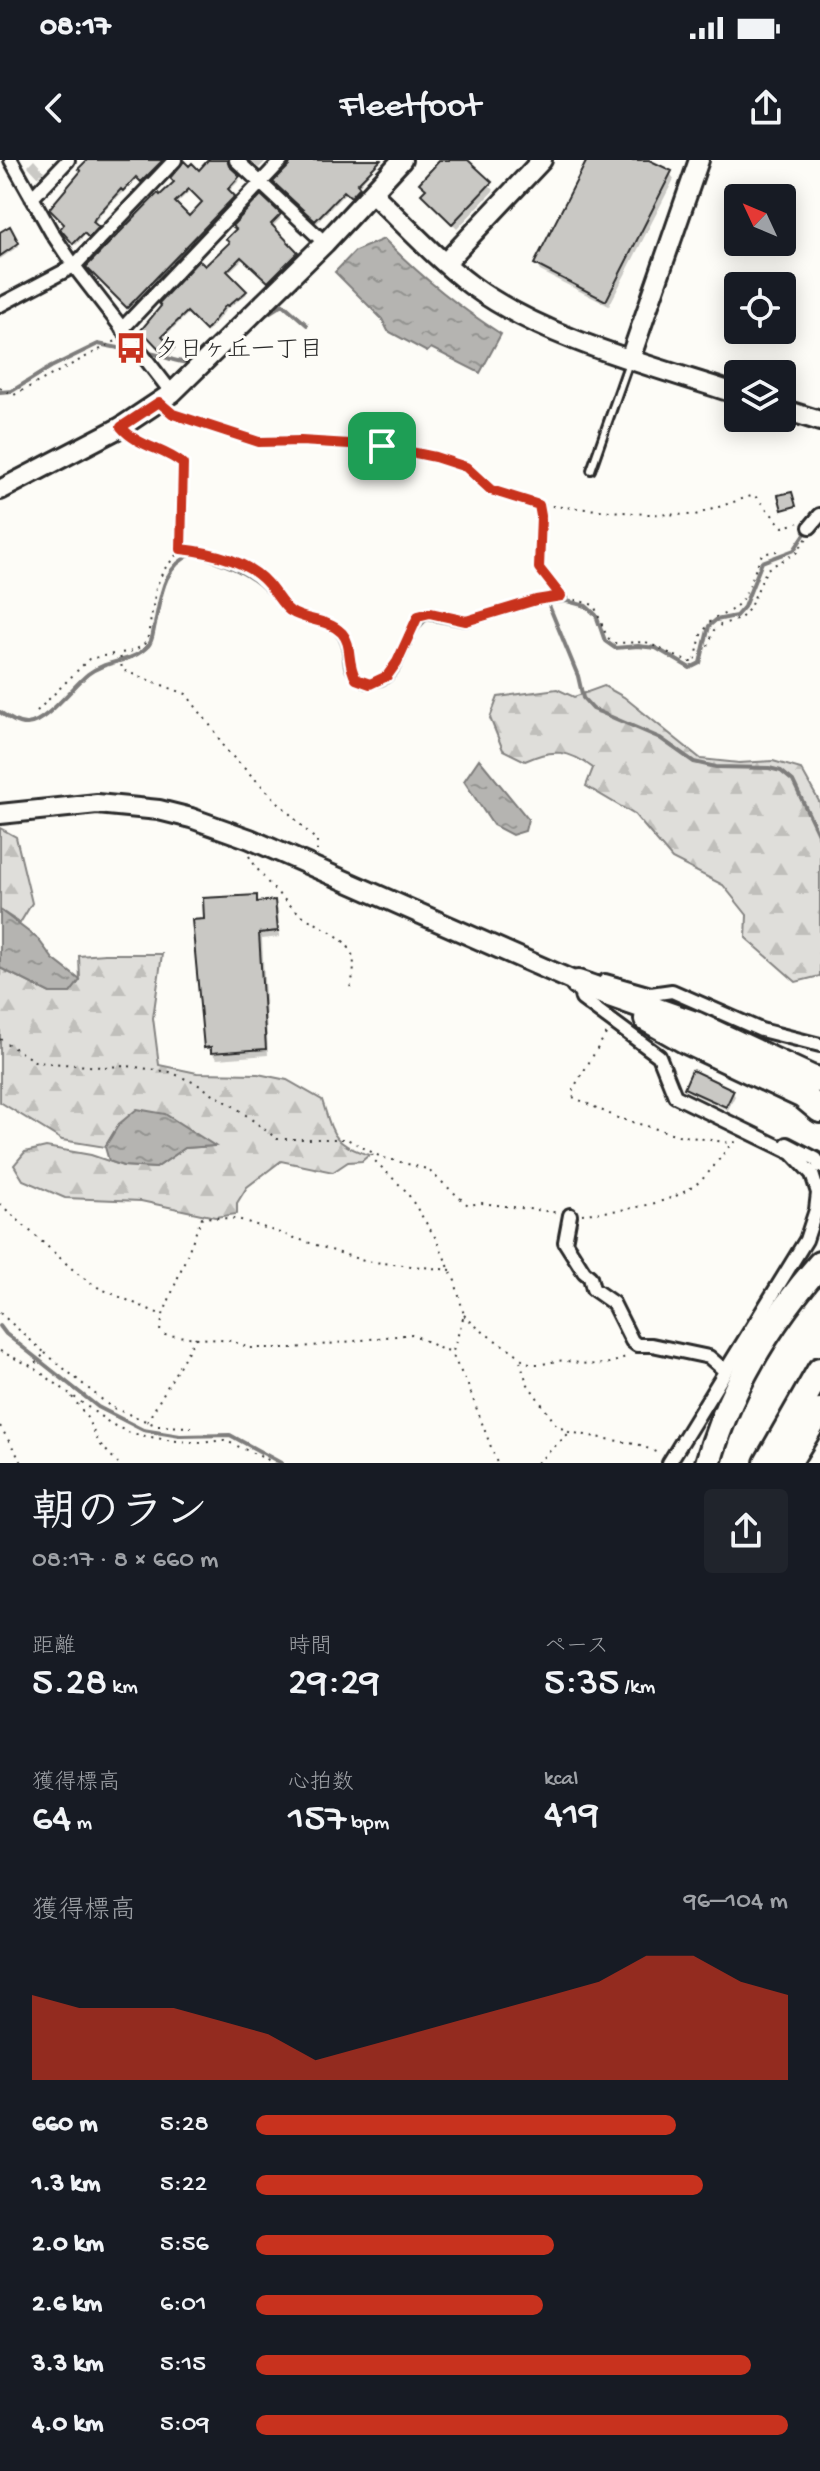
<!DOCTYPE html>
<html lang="ja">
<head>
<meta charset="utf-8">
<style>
	body { margin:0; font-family:"Gochi Hand","Klee One",sans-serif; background:#20242c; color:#f1f3f6; height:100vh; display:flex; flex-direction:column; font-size:30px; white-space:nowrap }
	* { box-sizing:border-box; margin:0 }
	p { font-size:26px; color:#9ea1a6 }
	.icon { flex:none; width:44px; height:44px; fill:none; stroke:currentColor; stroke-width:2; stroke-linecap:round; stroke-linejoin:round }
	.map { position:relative; height:1303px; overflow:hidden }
	.sheet { display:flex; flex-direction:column; background:#171b24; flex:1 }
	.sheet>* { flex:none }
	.needle { width:52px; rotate:314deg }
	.buttons { position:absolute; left:724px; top:24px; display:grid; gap:16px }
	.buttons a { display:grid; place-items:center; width:72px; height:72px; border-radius:8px; background:#171b24; box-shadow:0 4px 20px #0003; font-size:40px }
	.pin { position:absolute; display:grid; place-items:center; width:68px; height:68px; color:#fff; margin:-34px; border-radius:16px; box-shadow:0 4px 12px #0006 }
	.round { display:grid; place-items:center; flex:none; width:84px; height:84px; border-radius:8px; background:#20242c }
	.summary { display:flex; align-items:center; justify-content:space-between; height:136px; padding:0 32px }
	h1 { font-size:44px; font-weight:600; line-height:60px }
	.metrics { display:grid; grid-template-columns:repeat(3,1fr); gap:12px; height:136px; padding:8px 32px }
	.metrics div { display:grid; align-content:center }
	.metrics b { font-size:40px; font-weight:600 }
	.metrics small { font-size:22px; font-weight:400 }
	.metrics p { font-size:22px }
	.chart { height:224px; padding:16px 32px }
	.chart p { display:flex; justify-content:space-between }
	.chart svg { width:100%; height:144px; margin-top:8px; fill:#c8321e; opacity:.7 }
	ul { padding:0 32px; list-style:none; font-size:26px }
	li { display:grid; grid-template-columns:128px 96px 1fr; align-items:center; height:60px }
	li i { height:20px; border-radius:10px; background:#c8321e }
	.status { display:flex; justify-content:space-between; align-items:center; height:56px; padding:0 40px; background:#171b24; direction:ltr }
	.status svg { height:22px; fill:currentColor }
	header { display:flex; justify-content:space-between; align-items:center; height:104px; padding:0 32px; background:#171b24; font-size:36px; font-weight:600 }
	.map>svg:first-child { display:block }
</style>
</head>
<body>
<div class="status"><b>08:17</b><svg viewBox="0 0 49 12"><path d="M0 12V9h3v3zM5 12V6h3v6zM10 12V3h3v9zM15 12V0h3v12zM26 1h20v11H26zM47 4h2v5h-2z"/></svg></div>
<header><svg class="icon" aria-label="back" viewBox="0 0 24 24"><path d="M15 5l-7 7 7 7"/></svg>Fleetfoot<svg class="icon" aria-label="share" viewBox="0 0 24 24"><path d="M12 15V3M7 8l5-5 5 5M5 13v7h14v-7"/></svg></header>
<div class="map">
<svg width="820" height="1303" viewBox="0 0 820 1303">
	<defs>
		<pattern id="forest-firs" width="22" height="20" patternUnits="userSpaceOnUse" patternTransform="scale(2)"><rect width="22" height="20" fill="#dfdeda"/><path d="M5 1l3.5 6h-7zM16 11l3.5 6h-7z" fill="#c0bfbb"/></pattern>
		<pattern id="water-ripples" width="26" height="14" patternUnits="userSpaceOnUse" patternTransform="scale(2)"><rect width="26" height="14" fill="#b5b4b1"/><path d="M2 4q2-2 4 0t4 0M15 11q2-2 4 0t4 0" fill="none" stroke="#939390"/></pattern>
	</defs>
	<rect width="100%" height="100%" fill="#fdfcf7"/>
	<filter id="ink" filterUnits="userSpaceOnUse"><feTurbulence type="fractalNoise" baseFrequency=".0125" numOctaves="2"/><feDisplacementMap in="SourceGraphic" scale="16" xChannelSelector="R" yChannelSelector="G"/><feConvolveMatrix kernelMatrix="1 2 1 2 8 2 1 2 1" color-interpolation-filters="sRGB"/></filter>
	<g filter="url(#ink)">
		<path fill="url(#forest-firs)" stroke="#858482" stroke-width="2" d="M604,526L624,537L701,599L739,603L773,601L801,609L820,643V816L796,822L746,778L747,755L723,725L672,699L635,655L586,626L593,608C569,590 553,588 525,601L503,590L490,558L498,537L557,529L574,537Z
			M0,668L16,677L32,743L20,763L0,750Z
			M105,794H162L153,858L159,905L197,913L258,914L287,920L322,940C333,974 332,984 369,995L362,1001L348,1002L333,1012L281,1001L247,1027L237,1043V1054L215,1057L141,1041L65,1038L23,1020L14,1005L25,992L46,987L91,995L123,1006L156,1008L185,988L213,986L119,964L105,987L62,980L0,942V808L50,833H70L80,820L79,796Z"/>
		<path fill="url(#water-ripples)" stroke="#7e7d7b" stroke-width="2" d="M384,79C420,116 457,146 501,174L480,213L431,188L427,192L388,171L382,159L335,112L355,91Z
			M479,599L528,659L525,671L512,675L493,665L464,621Z
			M0,750L38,779L53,799L80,820L70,833H50L0,808Z
			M137,949L165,954L215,986L185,988L156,1008L123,1006L109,1001L105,987L119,964Z"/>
		<path fill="#0003" fill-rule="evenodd" d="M34,0L44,11L38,17L28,6Z
			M90,0H166L144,23L138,18L107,47L93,65L98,71L91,78L86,74L76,85L64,71Z
			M211,0H230L228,7L240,20L228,32L235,40L129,150L90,109L160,38L199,12ZM191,30L204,43L189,59L175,45Z
			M249,0H264L265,2L259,8Z
			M292,0H381L358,27L360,31L353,39L346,32L317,63L277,25L291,7Z
			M443,0H465L494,30L457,69L423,34L427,31L421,23Z
			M589,0H645L670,13L674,19L609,146L540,111L536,104Z
			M279,55L281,58L272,67L297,96L270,123L244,98L227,114L247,134L230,147L229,146L208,172L189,153L162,179L174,191L169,197L145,173L205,109Z
			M10,69L19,86L0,99V74Z
			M256,737L260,744L274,742L278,749L280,777L262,779L268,895L217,899L206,887V761Z
			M687,928L732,931L735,936L728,950L689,932Z"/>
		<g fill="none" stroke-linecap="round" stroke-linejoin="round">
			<path stroke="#7e7d7b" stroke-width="4" d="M259,159L283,144L307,165
				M143,192C161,193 172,203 191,203
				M0,232L12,231L51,207L98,184L134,191
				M548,443L578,516L583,538L593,549L660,578L694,602L716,607L769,608L781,611L793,621L820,678
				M0,552C7,557 18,565 27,564C46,563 73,526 88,514C107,499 131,504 148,486C153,481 153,471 155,464C161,434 163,406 194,393C222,403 248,411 269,433C275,438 278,447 284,452C298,465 323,460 335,473C354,493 330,508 365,528C371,527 378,526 384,524C406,515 407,473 427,459L466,466L541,443L567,441L586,446L596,455L605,481L615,488L638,486L656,488L690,508L700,503L709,466L716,460L736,456L744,447L762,402L794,390L808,369
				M0,1166L6,1174L98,1247L143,1270L180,1276L230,1275L281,1303"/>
		</g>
		<path fill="#c9c8c4" stroke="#2b2b2b" stroke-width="2" fill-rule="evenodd" d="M87,0H163L141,22L136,17L123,31L121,29L95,58L93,62L99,67L89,78L84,73L73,84L60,69L64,64L49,49L81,11L78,9Z
			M208,0H227L229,6L240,16L228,29L235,36L127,148L86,107L158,33L160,35L174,22L170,18L184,1L189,6L192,3L199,10ZM189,29L202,42L189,56L175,42Z
			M291,0H381L357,24L360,27L351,37L344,31L315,61L273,22L289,6Z
			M440,0H468L492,22L452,64L421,34L426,29L419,23Z
			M587,0H649L672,11L606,141L534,104Z
			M261,35L281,54L271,64L298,92L268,122L241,97L227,111L247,131L238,139L237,138L228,146L226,145L206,171L187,152L162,176L174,188L166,196L141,170L161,146L159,143L199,100L205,106L229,83L226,79L236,69L232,66Z
			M10,66L19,83L0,96V72Z
			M792,332L796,346L782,350L778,335Z
			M257,735V742L275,740L278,771L259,773L266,889L211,893V887L204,888L192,760L204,759L203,738Z
			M692,910L734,930L726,947L684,928Z"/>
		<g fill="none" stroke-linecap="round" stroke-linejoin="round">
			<defs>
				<path id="lane" d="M591,310L629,202"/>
				<path id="street" d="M11,0L52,73L74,106L172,233
					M236,0L325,83
					M32,38L68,0
					M0,145L74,106L175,0
					M122,169L282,0
					M810,367L820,355
					M605,821L651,834L672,831L761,870L820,885
					M578,824L582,839L659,896L675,936L792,993L812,1014L818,1033L816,1050L806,1080L669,1303
					M787,984L816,999L820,1006
					M570,1055L565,1082L584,1112L590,1117L593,1129L613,1143L632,1181L637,1185H652L709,1197L724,1210"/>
				<path id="secondary" d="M372,33C404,63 435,98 471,125C544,179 652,206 738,234
					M445,103L542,0
					M630,199L699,0
					M782,249L820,261
					M0,330L121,267L172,233L325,83L402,0
					M0,654L97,644L159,650L191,658L250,679L578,823"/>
				<path id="highway" d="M578,823L695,864L811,918L820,920
					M647,859L686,881L803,936L820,950
					M708,1303C729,1229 771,1161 820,1104
					M767,1303L820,1210
					M788,1303L820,1251"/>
			</defs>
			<use href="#lane" stroke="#2b2b2b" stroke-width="12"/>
			<use href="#street" stroke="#2b2b2b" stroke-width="18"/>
			<use href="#secondary" stroke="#2b2b2b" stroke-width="24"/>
			<use href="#highway" stroke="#2b2b2b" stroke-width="30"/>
			<path stroke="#2b2b2b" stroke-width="2" stroke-dasharray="2 6" stroke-linecap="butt" d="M0,228L14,235L116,181
				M171,252L259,282L301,281L382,286L435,297L466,307L491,330L539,345L646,354L695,355L754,335L783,367L798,363
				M130,278L175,297L183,304L181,389L163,411L156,428L147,482L134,491L120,493L122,510L186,534L216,573L224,588L317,681V691
				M539,346L541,356L539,408L561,436L594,445L607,477L614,483L646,482L688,502H695L701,475L713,458C749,448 747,425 762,394L777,391
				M182,389C211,392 247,401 267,423C275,432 282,446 292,452C308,461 331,458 343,474C359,495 336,511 370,524L387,516L397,502L418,456L430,453L466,461L536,440L561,436
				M708,486L714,470L722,464L740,459L749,449L767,409L796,393L807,378
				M37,551L89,499L118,493
				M249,696C262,718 278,735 298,752C313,765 345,774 352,794C356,805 353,819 349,831
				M606,874L573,929V937L618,958L678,975L730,983
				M0,879L36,902L102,907L128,906L170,912L197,924L238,949L277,979H347L381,997L427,1009L468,1045L482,1043L560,1053
				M372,994L374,1000L406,1031L435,1077L455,1121L464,1155L453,1191L454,1199L467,1223L497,1303
				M0,1044L79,1115L99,1128L162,1155
				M582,1054C617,1051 671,1046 699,1022C711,1012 721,996 732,983L739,981
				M451,1110L364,1101L238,1059L202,1057L163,1155L160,1171L165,1175L232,1181L249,1188H295L412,1174L443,1190L453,1191
				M0,1153L45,1193L33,1206
				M464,1155C479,1170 492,1179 510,1189C519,1194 523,1204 536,1204C547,1205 556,1199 567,1201C589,1205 609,1208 628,1195
				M0,1191L33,1207L111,1264L130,1273L167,1280L201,1283L224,1280L275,1303
				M45,1193L111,1247L158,1266L194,1267
				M520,1201L527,1223L557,1266L569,1272L640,1285L658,1293
				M72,1237L85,1254L99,1283L118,1303
				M147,1262L196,1177
				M0,1266L22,1303
				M537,1303L568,1274"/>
			<use href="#lane" stroke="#fdfcf7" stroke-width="6"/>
			<use href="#street" stroke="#fdfcf7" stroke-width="12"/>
			<use href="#secondary" stroke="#fdfcf7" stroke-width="18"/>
			<use href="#highway" stroke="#fdfcf7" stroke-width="24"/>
		</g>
	</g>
	<g fill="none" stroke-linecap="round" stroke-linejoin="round" filter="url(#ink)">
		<defs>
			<path id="route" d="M159,242L173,254L259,282L301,281L382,286L435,297L466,307L491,330L539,345L541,356L539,408L561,436L536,440L466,461L430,453L418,456L397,502L387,516L370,524L356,519C346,502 353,485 342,473C327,458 306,462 290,451C281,444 275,431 266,422C246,400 209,392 181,389L183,304C164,288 138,287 121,267Z"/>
		</defs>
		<use href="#route" stroke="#fff" stroke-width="16"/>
		<use href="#route" stroke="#c8321e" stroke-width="10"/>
	</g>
	<defs>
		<symbol id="bus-bare" viewBox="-9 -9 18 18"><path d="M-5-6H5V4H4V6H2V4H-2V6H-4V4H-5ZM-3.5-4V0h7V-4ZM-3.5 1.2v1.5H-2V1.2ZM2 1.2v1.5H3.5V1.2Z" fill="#c8321e" stroke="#fdfcf7" stroke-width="2.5" paint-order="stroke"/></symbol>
	</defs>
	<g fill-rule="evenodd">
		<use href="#bus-bare" x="109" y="166" width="44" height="44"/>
	</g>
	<g text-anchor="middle" stroke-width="6" stroke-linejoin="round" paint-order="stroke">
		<g font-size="24" fill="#2b2b2b" stroke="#fdfcf7" text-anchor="start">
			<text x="155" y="196">夕日ヶ丘一丁目</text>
		</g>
	</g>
</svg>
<div class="buttons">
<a><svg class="needle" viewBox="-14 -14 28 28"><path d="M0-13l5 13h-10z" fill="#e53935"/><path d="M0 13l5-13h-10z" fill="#9ea1a6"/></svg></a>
<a><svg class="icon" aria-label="locate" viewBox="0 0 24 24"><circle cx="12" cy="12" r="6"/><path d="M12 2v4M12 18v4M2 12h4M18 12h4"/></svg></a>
<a><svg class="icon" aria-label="layers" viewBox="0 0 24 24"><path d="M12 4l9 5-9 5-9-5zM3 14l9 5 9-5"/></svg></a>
</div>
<div class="pin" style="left:382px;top:286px;background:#1e9e55"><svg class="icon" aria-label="arrive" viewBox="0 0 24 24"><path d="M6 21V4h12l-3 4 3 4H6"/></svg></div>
</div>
<section class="sheet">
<div class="summary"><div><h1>朝のラン</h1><p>08:17 · 8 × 660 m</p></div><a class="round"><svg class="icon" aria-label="share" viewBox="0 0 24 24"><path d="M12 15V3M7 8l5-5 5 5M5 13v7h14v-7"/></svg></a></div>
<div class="metrics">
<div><p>距離</p><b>5.28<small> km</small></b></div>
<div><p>時間</p><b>29:29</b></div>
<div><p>ペース</p><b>5:35<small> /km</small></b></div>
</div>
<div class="metrics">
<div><p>獲得標高</p><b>64<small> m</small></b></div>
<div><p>心拍数</p><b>157<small> bpm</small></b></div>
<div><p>kcal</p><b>419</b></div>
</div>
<div class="chart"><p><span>獲得標高</span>96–104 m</p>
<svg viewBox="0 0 160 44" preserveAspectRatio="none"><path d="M0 44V18L10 22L20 22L30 22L40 26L50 30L60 38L70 34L80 30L90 26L100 22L110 18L120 14L130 6L140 6L150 14L160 18V44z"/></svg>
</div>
<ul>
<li><b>660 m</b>5:28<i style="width:79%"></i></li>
<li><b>1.3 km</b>5:22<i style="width:84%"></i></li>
<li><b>2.0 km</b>5:56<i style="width:56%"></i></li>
<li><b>2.6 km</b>6:01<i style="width:54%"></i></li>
<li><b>3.3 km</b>5:15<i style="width:93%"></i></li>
<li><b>4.0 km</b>5:09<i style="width:100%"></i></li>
</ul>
</section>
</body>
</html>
